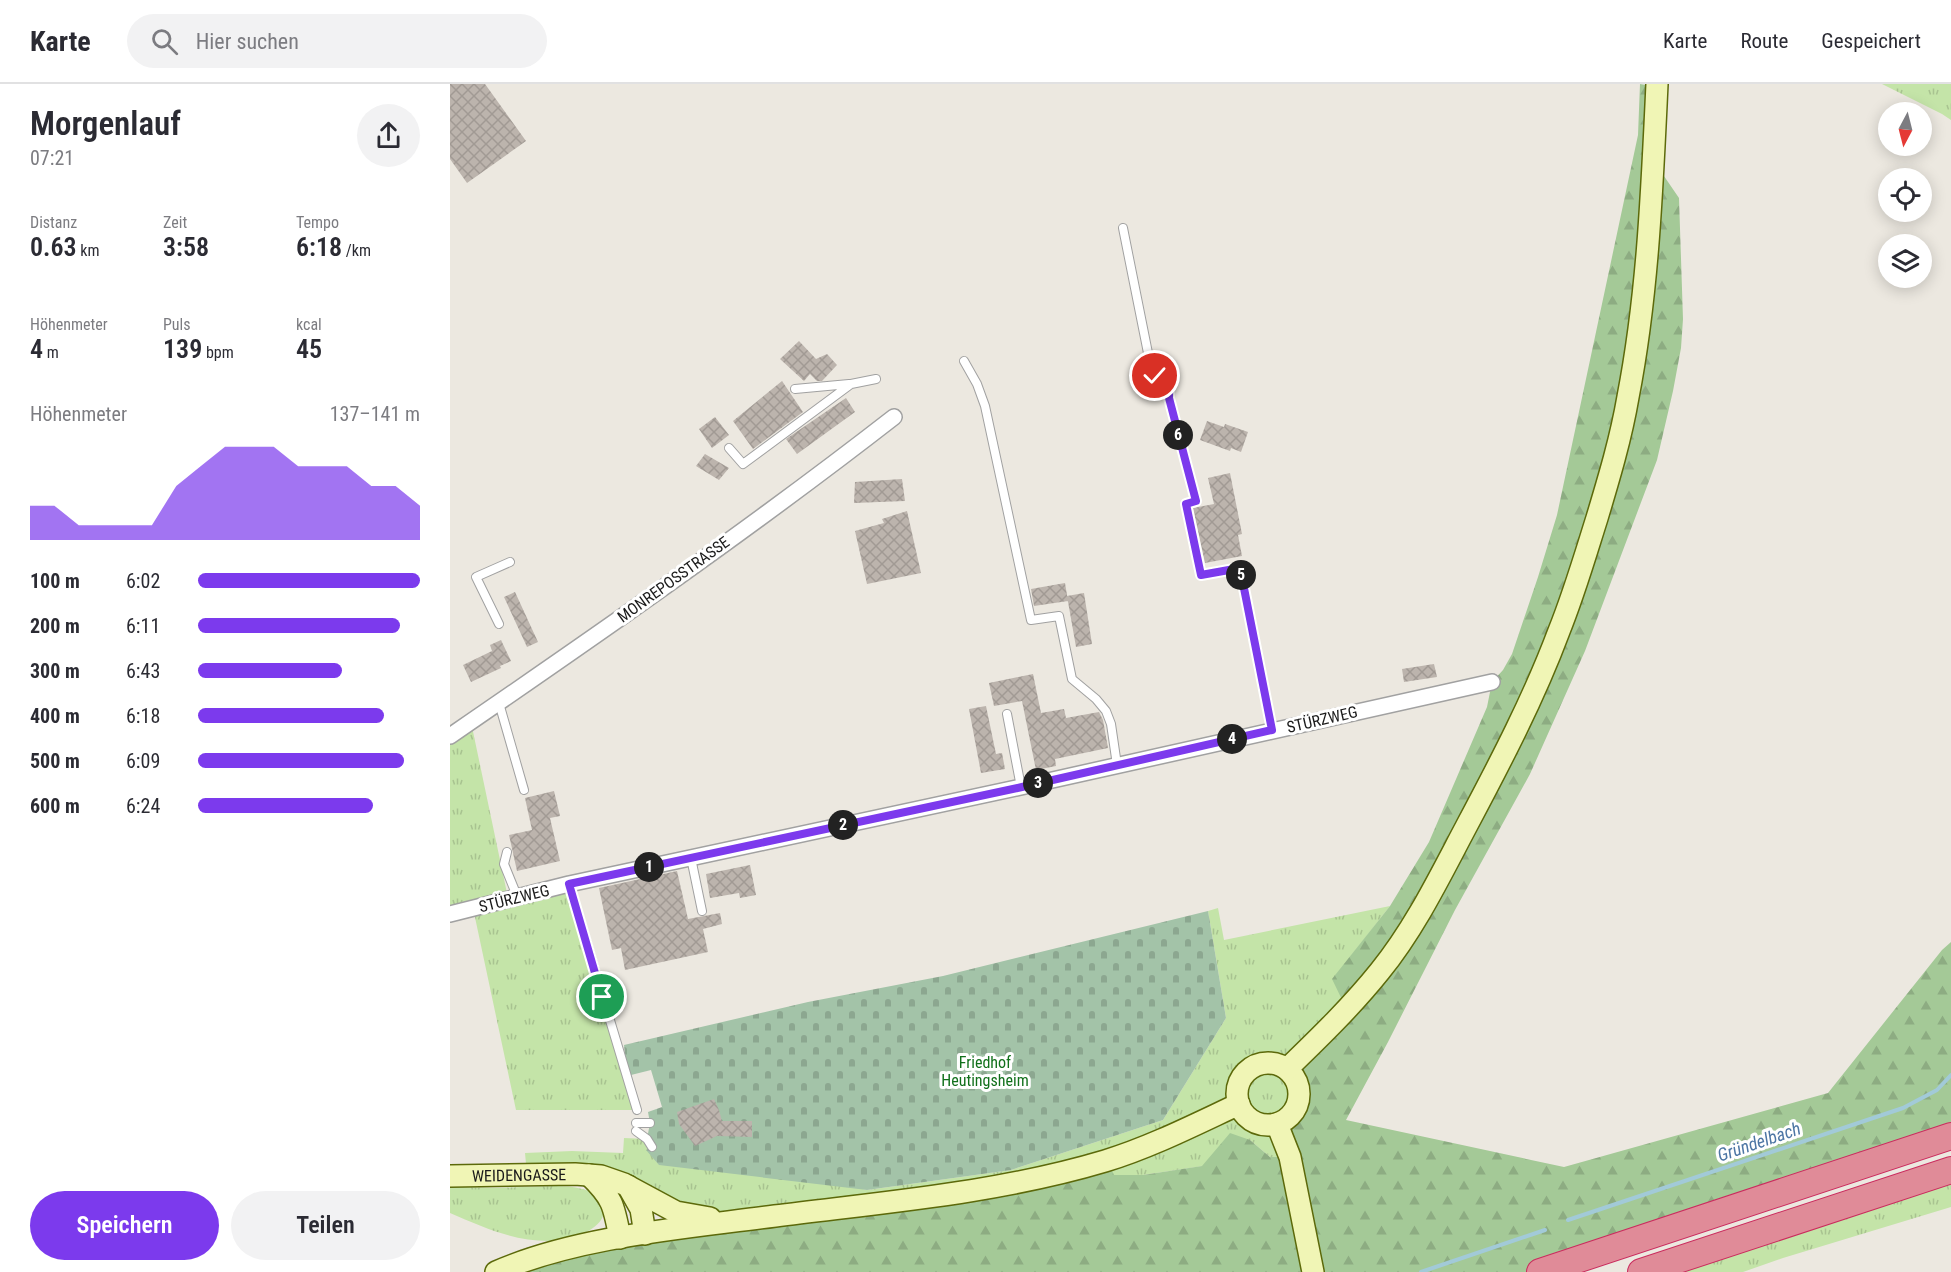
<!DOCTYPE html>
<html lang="de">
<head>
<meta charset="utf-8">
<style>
	body { margin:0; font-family:"Roboto Condensed",sans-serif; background:#f2f2f3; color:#2b2b33; height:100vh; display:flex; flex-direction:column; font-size:22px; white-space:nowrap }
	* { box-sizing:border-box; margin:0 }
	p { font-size:20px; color:#7c7c81 }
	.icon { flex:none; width:33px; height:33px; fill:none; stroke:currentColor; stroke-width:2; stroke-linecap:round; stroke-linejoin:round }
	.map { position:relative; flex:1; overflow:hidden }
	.sheet { display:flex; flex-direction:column; background:#fff; width:450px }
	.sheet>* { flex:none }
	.needle { width:39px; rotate:187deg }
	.controls { position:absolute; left:1428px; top:18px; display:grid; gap:12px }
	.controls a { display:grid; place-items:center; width:54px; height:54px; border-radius:50%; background:#fff; box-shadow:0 3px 15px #0003; font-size:30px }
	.pin { position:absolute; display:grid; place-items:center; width:51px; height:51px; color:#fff; margin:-26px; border:3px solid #fff; border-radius:50%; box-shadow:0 2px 6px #0007 }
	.km { position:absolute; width:30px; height:30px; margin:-15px; border-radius:50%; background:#222; color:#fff; font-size:16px; line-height:30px; text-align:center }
	.round { display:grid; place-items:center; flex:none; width:63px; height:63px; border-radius:32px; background:#f2f2f3 }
	.headline { display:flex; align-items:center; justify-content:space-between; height:102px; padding:0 30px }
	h1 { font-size:33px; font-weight:600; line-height:45px }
	.stats { display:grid; grid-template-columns:repeat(3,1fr); gap:9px; height:102px; padding:6px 30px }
	.stats div { display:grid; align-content:center }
	.stats b { font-size:26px; font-weight:600 }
	.stats small { font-size:16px; font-weight:400 }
	.stats p { font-size:16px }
	.chart { height:168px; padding:12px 30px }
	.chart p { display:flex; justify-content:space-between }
	.chart svg { width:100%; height:108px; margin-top:6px; fill:#7c3aed; opacity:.7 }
	.cta { display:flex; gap:12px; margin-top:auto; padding:12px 30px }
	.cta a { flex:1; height:69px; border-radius:36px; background:#7c3aed; color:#fff; font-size:24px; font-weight:600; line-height:69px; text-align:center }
	.cta a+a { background:#f2f2f3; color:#2b2b33 }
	ul { padding:0 30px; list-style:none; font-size:20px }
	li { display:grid; grid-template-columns:96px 72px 1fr; align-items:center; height:45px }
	li i { height:15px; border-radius:8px; background:#7c3aed }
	header { display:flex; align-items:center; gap:36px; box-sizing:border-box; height:84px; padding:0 30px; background:#fff; border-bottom:2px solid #e1e1e2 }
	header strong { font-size:28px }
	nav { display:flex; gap:33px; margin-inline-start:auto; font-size:21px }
	.search { width:420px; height:54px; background:#f2f2f3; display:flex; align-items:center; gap:15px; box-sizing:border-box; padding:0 21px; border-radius:33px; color:#7c7c81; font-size:22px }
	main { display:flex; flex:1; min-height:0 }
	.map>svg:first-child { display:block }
</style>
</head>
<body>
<header>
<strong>Karte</strong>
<div class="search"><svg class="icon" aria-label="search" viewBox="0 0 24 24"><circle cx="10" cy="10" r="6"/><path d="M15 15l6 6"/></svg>Hier suchen</div>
<nav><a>Karte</a><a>Route</a><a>Gespeichert</a></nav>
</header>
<main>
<section class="sheet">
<div class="headline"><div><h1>Morgenlauf</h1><p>07:21</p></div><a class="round"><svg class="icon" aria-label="share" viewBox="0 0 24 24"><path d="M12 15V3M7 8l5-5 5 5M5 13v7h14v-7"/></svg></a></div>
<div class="stats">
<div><p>Distanz</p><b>0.63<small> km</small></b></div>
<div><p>Zeit</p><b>3:58</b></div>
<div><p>Tempo</p><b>6:18<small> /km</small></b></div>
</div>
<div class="stats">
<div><p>Höhenmeter</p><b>4<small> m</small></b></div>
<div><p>Puls</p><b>139<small> bpm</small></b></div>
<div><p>kcal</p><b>45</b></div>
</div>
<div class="chart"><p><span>Höhenmeter</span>137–141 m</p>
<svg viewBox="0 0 160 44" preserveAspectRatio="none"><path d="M0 44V30L10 30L20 38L30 38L40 38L50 38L60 22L70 14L80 6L90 6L100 6L110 14L120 14L130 14L140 22L150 22L160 30V44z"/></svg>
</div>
<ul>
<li><b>100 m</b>6:02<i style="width:100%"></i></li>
<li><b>200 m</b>6:11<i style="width:91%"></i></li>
<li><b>300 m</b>6:43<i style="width:65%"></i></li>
<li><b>400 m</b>6:18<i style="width:84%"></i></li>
<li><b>500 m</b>6:09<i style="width:93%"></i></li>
<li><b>600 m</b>6:24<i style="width:79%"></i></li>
</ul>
<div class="cta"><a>Speichern</a><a>Teilen</a></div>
</section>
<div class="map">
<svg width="1501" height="1188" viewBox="0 0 1501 1188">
	<defs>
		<pattern id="grass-tufts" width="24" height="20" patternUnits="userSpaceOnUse" patternTransform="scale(1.5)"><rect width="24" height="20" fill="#c4e4a8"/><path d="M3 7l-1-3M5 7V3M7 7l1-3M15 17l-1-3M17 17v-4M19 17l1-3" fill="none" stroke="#a8c390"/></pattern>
		<pattern id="forest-firs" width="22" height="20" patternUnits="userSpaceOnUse" patternTransform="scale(1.5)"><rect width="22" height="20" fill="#a4c997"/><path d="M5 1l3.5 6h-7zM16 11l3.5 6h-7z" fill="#8dac82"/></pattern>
		<pattern id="cemetery-stones" width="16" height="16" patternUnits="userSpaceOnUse" patternTransform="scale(1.5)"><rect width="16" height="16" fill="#a3c3a8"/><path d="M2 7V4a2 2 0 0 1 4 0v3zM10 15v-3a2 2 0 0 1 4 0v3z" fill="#8ca790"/></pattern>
		<pattern id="building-cross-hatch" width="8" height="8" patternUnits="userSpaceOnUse" patternTransform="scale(1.5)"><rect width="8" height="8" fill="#bcb4ad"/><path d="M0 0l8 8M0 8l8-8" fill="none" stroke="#a19a94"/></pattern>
	</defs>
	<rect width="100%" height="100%" fill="#ece8e0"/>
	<path fill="url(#grass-tufts)" d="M1432,0H1501V36L1492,30Z
		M21,638L58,814L119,800L187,1026H66L23,824L0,830V652Z
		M940,822L883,895L898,926L844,992C852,1009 849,1023 836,1036L840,1073H820L800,1056L753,1082L693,1091H664L268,1136L191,1109L77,1091L75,1069L122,1067L173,1069L174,1054L197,1055L417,1106L561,1086L713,1036L776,934L758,827L768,824L774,856Z
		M1501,1086V1123L1333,1174L1293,1188H1191Z
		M0,1102C25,1104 48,1104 73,1103C93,1103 113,1100 132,1105C139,1106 143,1109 147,1114C169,1136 132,1153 114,1156C72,1161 37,1145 0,1129Z"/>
	<path fill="url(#forest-firs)" d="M1190,0L1207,3L1203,76L1229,114L1233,235L1231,264L1223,307L1207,376L1135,567L1080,690L1005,826L938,958L896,1036L1114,1083L1378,1009L1492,866L1501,858V1043L1090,1188H48L64,1180L657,1076L664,1091H693L752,1082L780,1049L800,1056L820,1073H840L836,1036C849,1023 852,1009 844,992L897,926L882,895L940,822L979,758L1037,623L1042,598L1053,586L1062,570L1088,493L1107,431L1188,51Z"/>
	<path fill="url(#cemetery-stones)" d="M758,827L776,934L713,1036L561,1086L417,1106L209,1081L196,1066L202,1063L197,1055L200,1039L198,1028L212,1023L201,986L177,992L174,961L358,918L493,892Z"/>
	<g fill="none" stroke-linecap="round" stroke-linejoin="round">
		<path stroke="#a2cad8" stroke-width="4" d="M1118,1136L1453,1024L1487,1006L1501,991
			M971,1188L1095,1146"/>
	</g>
	<path fill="url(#building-cross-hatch)" d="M0,0H35L76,57L17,99L0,75Z
		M349,257L366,275L377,270L387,281L372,297H367L360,290L354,297L330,275Z
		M332,297L353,328L303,365L283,337Z
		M396,314L405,328L347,370L336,355Z
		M265,333L279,351L262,364L249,345Z
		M757,337L774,343L775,340L798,348L791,368L781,364L780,367L750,356Z
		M255,370L279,384L269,396L246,382Z
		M780,389L792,450L788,451L792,472L755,479L743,424L764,420L758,394Z
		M452,395L455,417L404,419L405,398Z
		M457,427L471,489L417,500L405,447L434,439L432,435Z
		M615,499L618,517L584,522L581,505Z
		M65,508L88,558L77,563L54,513Z
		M634,509L642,560L626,563L617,512Z
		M51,556L61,577L50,582L51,584L21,598L13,581L42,567L40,561Z
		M984,580L987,593L954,598L952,585Z
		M583,590L591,629L614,625L616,634L649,628L653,636L658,664L605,675L606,682L586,686L572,617L544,622L539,599Z
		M536,622L546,670L552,669L555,685L531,689L519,625Z
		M104,707L110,732L100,734L110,777L67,787L59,751L82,746L75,714Z
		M300,781L306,811L290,814L289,809L260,814L256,790Z
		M227,787L238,835L270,829L272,840L253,845L258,868L175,886L171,864L162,866L149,804Z
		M264,1015L269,1026L272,1037H302V1053L267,1052L245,1062L229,1040L227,1028Z"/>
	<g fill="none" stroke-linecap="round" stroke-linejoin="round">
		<defs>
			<path id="lane" d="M673,144L698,269L705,292L719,304V314L746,417L736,420L751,491L790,484L822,646
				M514,277L527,300L535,322L581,536L609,532L622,595L646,615L656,627L661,640L667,681
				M345,305L399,300
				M279,364L293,380L401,300L426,295
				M49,540L26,493L60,478
				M49,619L74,706
				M557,630L571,703
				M57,768L54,780L67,812
				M241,774L252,827
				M119,800L187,1026
				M186,1039H200
				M186,1047L197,1055L202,1063"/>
			<path id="street" d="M0,652C150,549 300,445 444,333
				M0,830L119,800L571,703L1042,598"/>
			<g id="secondary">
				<circle cx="818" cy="1010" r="31"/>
				<path d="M837,985C869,954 902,922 930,887C965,844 990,792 1016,743C1050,679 1084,614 1109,547C1124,510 1135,472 1147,434C1159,394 1171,354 1178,313C1198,210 1202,105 1207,0"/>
				<path d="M827,1040L840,1073L863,1188"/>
				<path d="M139,1091C163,1114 164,1122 170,1154"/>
				<path id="s1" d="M0,1092L125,1090L151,1092L174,1100L226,1128L260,1134"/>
				<path d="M178,1102L191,1125L195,1150"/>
				<path d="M46,1188C128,1152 236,1144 325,1132C435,1118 548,1109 655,1077C701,1063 746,1040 789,1020"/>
			</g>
			<path id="highway" d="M1090,1188L1501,1052
				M1191,1188L1501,1086"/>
		</defs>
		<use href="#lane" stroke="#a1a1a1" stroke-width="10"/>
		<use href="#street" stroke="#a1a1a1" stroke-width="18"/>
		<use href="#secondary" stroke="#5c690a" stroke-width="24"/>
		<use href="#highway" stroke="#ca2c5e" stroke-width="28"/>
		<use href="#lane" stroke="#fff" stroke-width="8"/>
		<use href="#street" stroke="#fff" stroke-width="15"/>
		<use href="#secondary" stroke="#f0f5b5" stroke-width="21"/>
		<use href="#highway" stroke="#e08b98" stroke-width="26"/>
	</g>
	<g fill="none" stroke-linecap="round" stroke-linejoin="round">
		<defs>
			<path id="route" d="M152,913L119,800L572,703L822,646L790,484L751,491L736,420L746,417L719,314V304L705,292"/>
		</defs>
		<use href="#route" stroke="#fff" stroke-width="12"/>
		<use href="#route" stroke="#7c3aed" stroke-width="8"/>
	</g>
	<g text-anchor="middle" stroke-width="6" stroke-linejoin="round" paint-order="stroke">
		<g font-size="16" fill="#1a1a1a" stroke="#fff">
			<text transform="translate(223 495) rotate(-36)" y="6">MONREPOSSTRASSE</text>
			<text transform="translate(872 635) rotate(-13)" y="6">STÜRZWEG</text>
			<text transform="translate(64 814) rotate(-14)" y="6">STÜRZWEG</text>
			<text dy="6" stroke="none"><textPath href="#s1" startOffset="69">WEIDENGASSE</textPath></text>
		</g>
		<g font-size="16" fill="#11701b" stroke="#fff">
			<text x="535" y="984">Friedhof<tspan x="535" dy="18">Heutingsheim</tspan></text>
		</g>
		<g font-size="18" font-style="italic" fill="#4d76a4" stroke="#fff">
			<text transform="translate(1309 1058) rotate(-19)" y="6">Gründelbach</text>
		</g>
	</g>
</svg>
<div class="controls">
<a><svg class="needle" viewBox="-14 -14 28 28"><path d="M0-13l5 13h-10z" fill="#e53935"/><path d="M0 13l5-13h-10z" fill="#7c7c81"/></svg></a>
<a><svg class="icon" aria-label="locate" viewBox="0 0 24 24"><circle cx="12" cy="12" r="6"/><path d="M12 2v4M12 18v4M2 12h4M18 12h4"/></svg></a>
<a><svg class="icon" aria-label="layers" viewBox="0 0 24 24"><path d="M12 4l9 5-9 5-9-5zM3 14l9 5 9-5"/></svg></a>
</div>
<div class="pin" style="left:152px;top:913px;background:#1e9e55"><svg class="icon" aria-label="arrive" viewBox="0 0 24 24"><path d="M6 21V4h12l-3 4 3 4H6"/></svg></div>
<div class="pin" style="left:705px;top:292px;background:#d93025"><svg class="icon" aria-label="check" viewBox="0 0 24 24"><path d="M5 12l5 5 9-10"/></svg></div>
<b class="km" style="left:199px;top:783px">1</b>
<b class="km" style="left:393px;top:741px">2</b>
<b class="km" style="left:588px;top:699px">3</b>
<b class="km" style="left:782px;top:655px">4</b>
<b class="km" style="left:791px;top:491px">5</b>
<b class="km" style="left:728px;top:351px">6</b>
</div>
</main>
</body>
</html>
